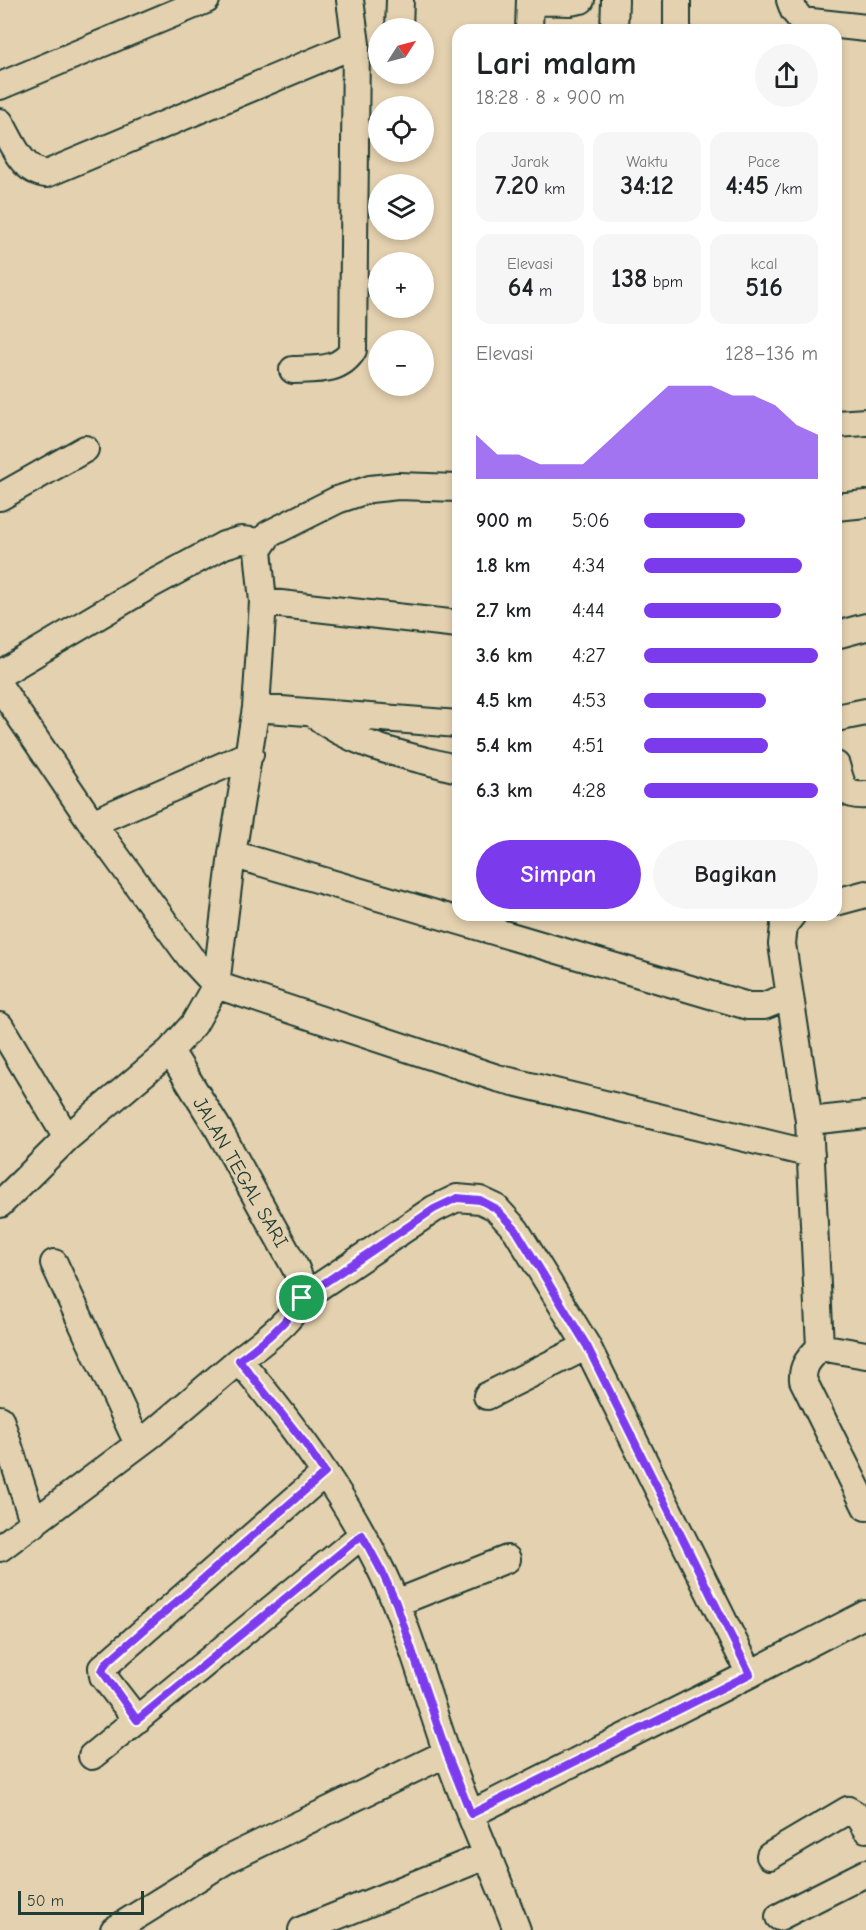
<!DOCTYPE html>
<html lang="id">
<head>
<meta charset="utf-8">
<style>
	body { margin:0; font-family:"Comic Neue",sans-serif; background:#f6f6f6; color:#202124; height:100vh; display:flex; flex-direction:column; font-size:22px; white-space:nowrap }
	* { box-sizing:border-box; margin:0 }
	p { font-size:20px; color:#757577 }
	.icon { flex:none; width:33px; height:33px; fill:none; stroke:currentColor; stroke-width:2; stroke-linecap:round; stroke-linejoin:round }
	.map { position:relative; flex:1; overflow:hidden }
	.panel { position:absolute; left:452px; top:24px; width:390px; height:897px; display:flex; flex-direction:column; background:#fff; border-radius:18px; box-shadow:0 3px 9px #0003 }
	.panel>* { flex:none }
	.needle { width:39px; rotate:54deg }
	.controls { position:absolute; left:368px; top:18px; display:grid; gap:12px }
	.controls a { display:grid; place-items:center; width:66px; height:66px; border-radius:50%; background:#fff; box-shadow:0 3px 9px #0003; font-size:30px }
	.scale { position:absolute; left:18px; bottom:15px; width:126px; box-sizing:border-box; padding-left:6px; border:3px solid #1f3d34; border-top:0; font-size:16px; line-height:21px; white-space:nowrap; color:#1f3d34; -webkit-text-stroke:4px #e4d1af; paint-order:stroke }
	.pin { position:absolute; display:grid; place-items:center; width:51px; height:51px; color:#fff; margin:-26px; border:3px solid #fff; border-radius:50%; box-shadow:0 2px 6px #0007 }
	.round { display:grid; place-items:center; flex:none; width:63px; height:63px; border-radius:32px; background:#f6f6f6 }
	.summary { display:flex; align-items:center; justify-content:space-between; height:102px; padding:0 24px }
	h1 { font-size:33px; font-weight:700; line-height:45px }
	.figures { display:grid; grid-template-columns:repeat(3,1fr); gap:9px; height:102px; padding:6px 24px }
	.figures div { display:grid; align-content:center; border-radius:15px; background:#f6f6f6; text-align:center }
	.figures b { font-size:26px; font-weight:700 }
	.figures small { font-size:16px; font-weight:400 }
	.figures p { font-size:16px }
	.chart { height:168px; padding:12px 24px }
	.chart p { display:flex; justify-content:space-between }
	.chart svg { width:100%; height:108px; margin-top:6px; fill:#7c3aed; opacity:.7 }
	.cta { display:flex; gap:12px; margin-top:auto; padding:12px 24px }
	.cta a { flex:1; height:69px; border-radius:36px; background:#7c3aed; color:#fff; font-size:24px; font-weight:700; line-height:69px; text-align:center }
	.cta a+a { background:#f6f6f6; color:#202124 }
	ul { padding:0 24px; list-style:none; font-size:20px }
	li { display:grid; grid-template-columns:96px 72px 1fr; align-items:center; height:45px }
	li i { height:15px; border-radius:8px; background:#7c3aed }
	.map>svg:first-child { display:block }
</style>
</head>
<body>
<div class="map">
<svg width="866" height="1930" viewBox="0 0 866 1930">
	<rect width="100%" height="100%" fill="#e4d1af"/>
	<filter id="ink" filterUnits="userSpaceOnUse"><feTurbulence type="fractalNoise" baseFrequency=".0167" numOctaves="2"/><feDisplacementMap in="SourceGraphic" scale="12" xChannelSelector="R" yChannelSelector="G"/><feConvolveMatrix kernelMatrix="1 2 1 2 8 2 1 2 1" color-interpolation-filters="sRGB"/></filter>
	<g filter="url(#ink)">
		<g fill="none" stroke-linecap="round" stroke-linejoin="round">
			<defs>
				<path id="minor" d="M790,0L794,11L802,21L866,28
					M530,1L570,2L581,0
					M399,28L400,0
					M529,30L530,0
					M614,30L615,0
					M677,30V0
					M0,86L206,0
					M0,122C12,142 21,171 46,174L356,44
					M293,370C315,369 340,372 353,350L356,44L350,0
					M836,424L866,422
					M0,497L85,449
					M836,507L866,504
					M263,602L458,624
					M836,635L866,627
					M0,674L150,585L224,545L241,540L262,542
					M0,687L92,823L190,957L216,985L497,1078L811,1154
					M256,708L263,602L258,550L269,534L337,500L370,489L398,486L458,488
					M315,715C354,747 410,756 458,769
					M836,718L866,712
					M458,724L256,708L232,854L216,985L194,1024L170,1051L219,1130L295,1267C298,1274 302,1282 302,1290C304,1314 257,1346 239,1360C294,1426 346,1496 383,1574C410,1631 426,1693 447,1753C468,1813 495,1871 517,1930
					M836,765C842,785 842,797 866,795
					M92,823L250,754
					M232,854L748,1006H764L789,996
					M836,902L866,894
					M792,915L784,925L782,944L809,1121L820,1347L866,1355
					M0,1026L67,1138
					M809,1121L866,1115
					M0,1204L67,1138L170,1051
					M54,1263L138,1444
					M302,1298L434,1209L457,1198L480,1200L495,1207L516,1230L587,1346L750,1674
					M820,1347C810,1358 802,1365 803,1380L866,1507
					M487,1396L587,1346
					M0,1419L34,1524
					M0,1548L152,1434L239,1360
					M396,1603L507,1559
					M137,1720L103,1676L102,1668L325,1473
					M92,1756L362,1535
					M471,1814L750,1674L866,1614
					M770,1856L848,1810L858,1816L866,1829
					M779,1917L866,1873
					M114,1930L228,1859L447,1753
					M302,1930L488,1855"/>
			</defs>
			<use href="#minor" stroke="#1f3d34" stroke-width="30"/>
			<use href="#minor" stroke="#e4d1af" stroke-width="26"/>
		</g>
	</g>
	<g fill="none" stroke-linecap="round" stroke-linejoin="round" filter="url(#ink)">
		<defs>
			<path id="route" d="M457,1198L480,1200L495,1208L516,1230L587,1346L750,1674L471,1814L447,1754L396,1603L382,1572L362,1535L137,1720L102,1671L106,1663L325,1473L304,1442L239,1360C263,1342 287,1324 302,1298L434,1209Z"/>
		</defs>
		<use href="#route" stroke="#fff" stroke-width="12"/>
		<use href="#route" stroke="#7c3aed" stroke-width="8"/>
	</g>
	<g text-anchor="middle" stroke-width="4.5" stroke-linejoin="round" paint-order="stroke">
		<g font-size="20" fill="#1f3d34" stroke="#e4d1af">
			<text transform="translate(241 1172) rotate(60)" y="7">JALAN TEGAL SARI</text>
		</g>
	</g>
</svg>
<div class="controls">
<a><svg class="needle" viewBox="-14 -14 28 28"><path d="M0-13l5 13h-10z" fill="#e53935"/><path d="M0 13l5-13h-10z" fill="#757577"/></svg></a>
<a><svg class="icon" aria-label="locate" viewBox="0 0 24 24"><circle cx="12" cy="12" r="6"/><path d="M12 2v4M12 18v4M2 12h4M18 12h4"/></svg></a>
<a><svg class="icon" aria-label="layers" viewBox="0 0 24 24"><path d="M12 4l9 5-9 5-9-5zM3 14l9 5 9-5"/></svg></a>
<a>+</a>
<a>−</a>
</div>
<div class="scale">50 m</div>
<div class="pin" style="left:302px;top:1298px;background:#1e9e55"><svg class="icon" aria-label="arrive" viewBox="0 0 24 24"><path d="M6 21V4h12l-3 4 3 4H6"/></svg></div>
<section class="panel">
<div class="summary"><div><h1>Lari malam</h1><p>18:28 · 8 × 900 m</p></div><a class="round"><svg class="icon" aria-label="share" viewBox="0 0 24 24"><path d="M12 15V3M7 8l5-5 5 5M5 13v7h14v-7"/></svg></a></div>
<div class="figures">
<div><p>Jarak</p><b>7.20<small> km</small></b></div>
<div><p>Waktu</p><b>34:12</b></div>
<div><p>Pace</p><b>4:45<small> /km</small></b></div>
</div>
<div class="figures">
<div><p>Elevasi</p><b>64<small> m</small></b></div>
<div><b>138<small> bpm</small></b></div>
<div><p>kcal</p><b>516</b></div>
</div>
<div class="chart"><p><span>Elevasi</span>128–136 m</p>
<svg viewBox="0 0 160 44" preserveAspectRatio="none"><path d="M0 44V26L10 34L20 34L30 38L40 38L50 38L60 30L70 22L80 14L90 6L100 6L110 6L120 10L130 10L140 14L150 22L160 26V44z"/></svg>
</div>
<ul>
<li><b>900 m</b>5:06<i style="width:58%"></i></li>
<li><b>1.8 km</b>4:34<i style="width:91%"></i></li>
<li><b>2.7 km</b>4:44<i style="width:79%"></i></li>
<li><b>3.6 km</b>4:27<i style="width:100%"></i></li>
<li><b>4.5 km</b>4:53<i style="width:70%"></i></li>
<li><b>5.4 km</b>4:51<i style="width:71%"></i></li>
<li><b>6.3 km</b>4:28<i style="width:100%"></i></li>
</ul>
<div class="cta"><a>Simpan</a><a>Bagikan</a></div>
</section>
</div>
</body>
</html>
